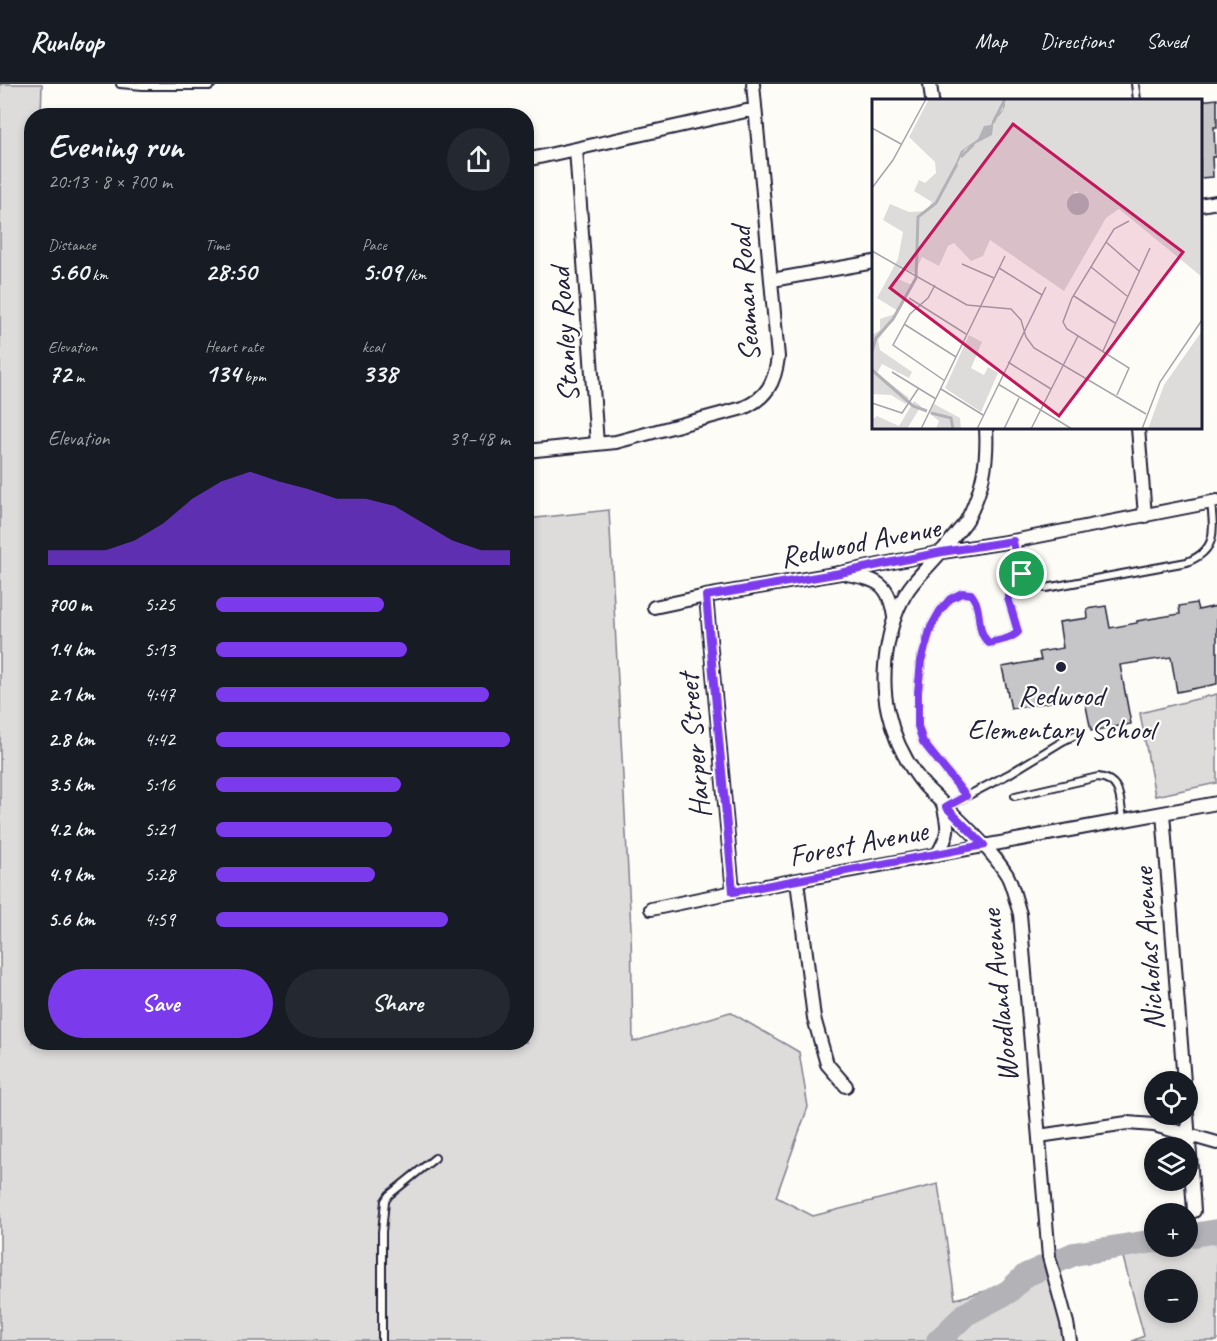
<!DOCTYPE html>
<html lang="en">
<head>
<meta charset="utf-8">
<style>
	body { margin:0; font-family:Caveat,sans-serif; background:#242831; color:#f1f3f6; height:100vh; display:flex; flex-direction:column; font-size:22px; white-space:nowrap }
	* { box-sizing:border-box; margin:0 }
	p { font-size:20px; color:#9ea1a6 }
	.icon { flex:none; width:33px; height:33px; fill:none; stroke:currentColor; stroke-width:2; stroke-linecap:round; stroke-linejoin:round }
	.map { position:relative; flex:1; overflow:hidden }
	.panel { position:absolute; left:24px; top:24px; width:510px; height:942px; display:flex; flex-direction:column; background:#171b24; border-radius:24px; box-shadow:0 3px 9px #0003 }
	.panel>* { flex:none }
	.buttons { position:absolute; left:1144px; top:987px; display:grid; gap:12px }
	.buttons a { display:grid; place-items:center; width:54px; height:54px; border-radius:50%; background:#171b24; box-shadow:0 3px 9px #0003; font-size:30px }
	.pin { position:absolute; display:grid; place-items:center; width:51px; height:51px; color:#fff; margin:-26px; border:3px solid #fff; border-radius:50%; box-shadow:0 2px 6px #0007 }
	.round { display:grid; place-items:center; flex:none; width:63px; height:63px; border-radius:32px; background:#242831 }
	.overview { display:flex; align-items:center; justify-content:space-between; height:102px; padding:0 24px }
	h1 { font-size:33px; font-weight:800; line-height:45px }
	.figures { display:grid; grid-template-columns:repeat(3,1fr); gap:9px; height:102px; padding:6px 24px }
	.figures div { display:grid; align-content:center }
	.figures b { font-size:26px; font-weight:800 }
	.figures small { font-size:16px; font-weight:400 }
	.figures p { font-size:16px }
	.chart { height:168px; padding:12px 24px }
	.chart p { display:flex; justify-content:space-between }
	.chart svg { width:100%; height:108px; margin-top:6px; fill:#7c3aed; opacity:.7 }
	.cta { display:flex; gap:12px; margin-top:auto; padding:12px 24px }
	.cta a { flex:1; height:69px; border-radius:36px; background:#7c3aed; color:#fff; font-size:24px; font-weight:800; line-height:69px; text-align:center }
	.cta a+a { background:#242831; color:#f1f3f6 }
	ul { padding:0 24px; list-style:none; font-size:20px }
	li { display:grid; grid-template-columns:96px 72px 1fr; align-items:center; height:45px }
	li i { height:15px; border-radius:8px; background:#7c3aed }
	header { display:flex; align-items:center; gap:36px; box-sizing:border-box; height:84px; padding:0 30px; background:#171b24; border-bottom:2px solid #363941 }
	header strong { font-size:28px }
	nav { display:flex; gap:33px; margin-inline-start:auto; font-size:21px }
	.map>svg:first-child { display:block }
</style>
</head>
<body>
<header>
<strong>Runloop</strong>
<nav><a>Map</a><a>Directions</a><a>Saved</a></nav>
</header>
<div class="map">
<svg width="1217" height="1257" viewBox="0 0 1217 1257">
	<rect width="100%" height="100%" fill="#fdfcf7"/>
	<filter id="ink" filterUnits="userSpaceOnUse"><feTurbulence type="fractalNoise" baseFrequency=".0167" numOctaves="2"/><feDisplacementMap in="SourceGraphic" scale="12" xChannelSelector="R" yChannelSelector="G"/><feConvolveMatrix kernelMatrix="1 2 1 2 8 2 1 2 1" color-interpolation-filters="sRGB"/></filter>
	<g filter="url(#ink)">
		<path fill="#dddcdb" stroke="#807f8b" stroke-width="1.5" fill-rule="evenodd" d="M0,0H42L41,31L32,32V291L26,453L32,456V958H526L527,435L609,426L631,845L633,958L730,928L799,968L808,1023L776,1113L813,1132L938,1100L955,1215L1055,1189L1073,1257H0Z
			M1217,610V699L1155,712L1140,629Z
			M1217,1147V1257H1132L1144,1252L1120,1162L1155,1156V1162H1188V1151ZM1155,1196H1188V1228H1155Z"/>
		<g fill="none" stroke-linecap="round" stroke-linejoin="round">
			<path stroke="#b2b2b7" stroke-width="24" d="M1188,1152L1217,1147
				M938,1257L966,1230L1008,1208L1026,1191L1074,1170L1155,1157"/>
		</g>
		<path fill="#c6c6c8" stroke="#22223b" stroke-width="1.5" d="M1217,15V43H1214L1215,73H1212L1213,93L1200,94V17Z
			M1196,519L1198,526L1217,522V600L1177,608L1171,573L1120,581L1131,640L1091,647L1084,612L1011,625L1002,583L1041,576L1039,568L1063,564L1059,538L1088,534L1087,525L1106,522L1110,544L1137,539V537L1180,530L1179,522Z"/>
		<g fill="none" stroke-linecap="round" stroke-linejoin="round">
			<defs>
				<path id="lane" d="M120,0L143,2H209L212,0
					M1135,0L1137,16
					M1013,457C1018,481 1019,498 1046,504L1187,478C1217,466 1214,448 1211,418
					M966,712L923,658L918,642V608L921,577L931,543L940,527L950,515L962,509L971,510C972,511 976,518 976,520C981,533 977,549 989,559C999,557 1011,555 1018,548L1008,514L1010,503L1022,490
					M1015,712L1098,693C1122,695 1120,717 1123,736
					M946,723L1009,690L1063,657L1079,649
					M382,1257V1148L385,1117L389,1111L435,1074"/>
				<path id="street" d="M930,0L932,16
					M576,65L597,360
					M526,76L755,25
					M1200,121L1217,118
					M772,196L874,178
					M986,344C988,377 983,405 967,436C964,441 960,445 956,450C943,467 928,482 914,498C888,529 879,589 888,628C894,655 906,679 924,701C930,708 937,713 943,720C965,742 990,764 1007,791C1013,802 1016,818 1020,830L1049,1173L1067,1239L1070,1257
					M1138,344L1145,432
					M526,367L616,358L743,324C767,314 775,298 778,273L753,0
					M847,490C878,496 889,499 894,533
					M706,512L733,808
					M654,523L706,512L840,489L942,468L1013,457L1217,417
					M1163,729L1184,998
					M937,771C950,749 949,744 943,720
					M797,797L814,934L827,980L846,1002
					M651,825L733,808L1217,719
					M1187,1030L1194,1127
					M1039,1052L1127,1039L1154,1041L1217,1059"/>
			</defs>
			<use href="#lane" stroke="#22223b" stroke-width="10"/>
			<use href="#street" stroke="#22223b" stroke-width="16"/>
			<use href="#lane" stroke="#fdfcf7" stroke-width="6"/>
			<use href="#street" stroke="#fdfcf7" stroke-width="12"/>
		</g>
	</g>
	<g fill="none" stroke-linecap="round" stroke-linejoin="round" filter="url(#ink)">
		<defs>
			<path id="route" d="M1013,457L1018,484L1022,490L1010,503L1008,514L1018,548C1011,555 999,557 989,559C977,549 981,533 976,519C976,518 972,511 971,510L962,509L950,515L940,527L931,543L921,577L918,608V642L923,658L966,712L946,723L984,761L733,808L706,512L840,489L942,468Z"/>
		</defs>
		<use href="#route" stroke="#fff" stroke-width="12"/>
		<use href="#route" stroke="#7c3aed" stroke-width="8"/>
	</g>
	<circle fill="#22223b" stroke="#fdfcf7" stroke-width="2" cx="1061" cy="583" r="6"/>
	<g text-anchor="middle" stroke-width="4.5" stroke-linejoin="round" paint-order="stroke">
		<g font-size="30" fill="#22223b" stroke="#fdfcf7">
			<text transform="translate(745 210) rotate(-94)" y="10">Seaman Road</text>
			<text transform="translate(564 251) rotate(-94)" y="10">Stanley Road</text>
			<text transform="translate(860 458) rotate(-11)" y="10">Redwood Avenue</text>
			<text transform="translate(694 662) rotate(-95)" y="10">Harper Street</text>
			<text transform="translate(858 759) rotate(-11)" y="10">Forest Avenue</text>
			<text transform="translate(1148 865) rotate(-94)" y="10">Nicholas Avenue</text>
			<text transform="translate(999 912) rotate(-96)" y="10">Woodland Avenue</text>
		</g>
		<g font-size="30" fill="#22223b" stroke="#fdfcf7">
			<text x="1061" y="621">Redwood<tspan x="1061" dy="34">Elementary School</tspan></text>
		</g>
	</g>
	<g transform="translate(872 15)">
		<rect width="330" height="330" fill="#fdfcf7"/>
		<path d="M57,0H330V178L247,110L234,119L192,192L118,141L111,157L99,162L82,144L76,147L67,167L50,158L43,174L29,169L26,180L40,186L26,212L5,199L26,160L31,133L11,121L18,105L37,113L54,112L60,103L42,92L47,81L53,84L64,74L63,63L37,38ZM204,92L217,103L210,116L197,101ZM26,214L6,241L8,251L40,273L37,279L10,265L5,274L37,299L34,305L19,296L0,295V236L8,231V220ZM330,232V330H276L292,286ZM97,236L110,243L99,269L112,276L116,268L126,274L109,313L73,289ZM42,302L49,307L35,330L0,329V321L5,317L27,327ZM62,305L88,319L89,330H64L67,322L57,314Z" fill="#dddcdb" fill-rule="evenodd"/>
		<path d="M131,0H133V7L131,12L127,17L122,19L120,36L93,50L84,67L83,66L89,52L106,40L112,27L119,26L122,18L131,11ZM195 105a11 11 0 1 1 22 0a11 11 0 1 1-22 0Z" fill="#b2b2b7"/>
		<path fill="none" stroke="#b2b2b7" stroke-width="3" d="M121,24L133,0M89,58L102,45M0,252L4,239L21,220L44,179L46,118L64,104L85,65M0,271L41,307L55,312M59,314L79,319L81,330"/>
		<path fill="none" stroke="#a5a5ac" stroke-width="1.5" d="M0,29L29,45M0,89L21,61L54,0M234,143L267,172M0,152L95,206L139,210L149,221L154,238L162,249L274,315M90,165L122,179M219,168L255,197M127,169L170,196M63,186L56,199L38,215L21,246L73,282M202,197L243,224M37,199L94,235M32,225L84,258M231,252L278,149M136,263L179,290M20,273L64,300M126,285L200,330M69,290L111,316M245,296L257,269L195,230L191,223L200,199L242,130L257,122M0,304L30,314L46,290M49,330L133,157M105,330L174,188M132,330L147,299M159,330L206,237M270,330L288,283L330,221"/>
		<path fill="#c2185b" fill-opacity="0.15" stroke="#c2185b" stroke-width="3" d="M141,25L311,153L187,317L18,189Z"/>
		<rect width="330" height="330" fill="none" stroke="#22223b" stroke-width="3"/>
	</g>
</svg>
<div class="buttons">
<a><svg class="icon" aria-label="locate" viewBox="0 0 24 24"><circle cx="12" cy="12" r="6"/><path d="M12 2v4M12 18v4M2 12h4M18 12h4"/></svg></a>
<a><svg class="icon" aria-label="layers" viewBox="0 0 24 24"><path d="M12 4l9 5-9 5-9-5zM3 14l9 5 9-5"/></svg></a>
<a>+</a>
<a>−</a>
</div>
<div class="pin" style="left:1022px;top:490px;background:#1e9e55"><svg class="icon" aria-label="arrive" viewBox="0 0 24 24"><path d="M6 21V4h12l-3 4 3 4H6"/></svg></div>
<section class="panel">
<div class="overview"><div><h1>Evening run</h1><p>20:13 · 8 × 700 m</p></div><a class="round"><svg class="icon" aria-label="share" viewBox="0 0 24 24"><path d="M12 15V3M7 8l5-5 5 5M5 13v7h14v-7"/></svg></a></div>
<div class="figures">
<div><p>Distance</p><b>5.60<small> km</small></b></div>
<div><p>Time</p><b>28:50</b></div>
<div><p>Pace</p><b>5:09<small> /km</small></b></div>
</div>
<div class="figures">
<div><p>Elevation</p><b>72<small> m</small></b></div>
<div><p>Heart rate</p><b>134<small> bpm</small></b></div>
<div><p>kcal</p><b>338</b></div>
</div>
<div class="chart"><p><span>Elevation</span>39–48 m</p>
<svg viewBox="0 0 160 44" preserveAspectRatio="none"><path d="M0 44V38L10 38L20 38L30 34L40 27L50 17L60 10L70 6L80 10L90 13L100 17L110 17L120 20L130 27L140 34L150 38L160 38V44z"/></svg>
</div>
<ul>
<li><b>700 m</b>5:25<i style="width:57%"></i></li>
<li><b>1.4 km</b>5:13<i style="width:65%"></i></li>
<li><b>2.1 km</b>4:47<i style="width:93%"></i></li>
<li><b>2.8 km</b>4:42<i style="width:100%"></i></li>
<li><b>3.5 km</b>5:16<i style="width:63%"></i></li>
<li><b>4.2 km</b>5:21<i style="width:60%"></i></li>
<li><b>4.9 km</b>5:28<i style="width:54%"></i></li>
<li><b>5.6 km</b>4:59<i style="width:79%"></i></li>
</ul>
<div class="cta"><a>Save</a><a>Share</a></div>
</section>
</div>
</body>
</html>
